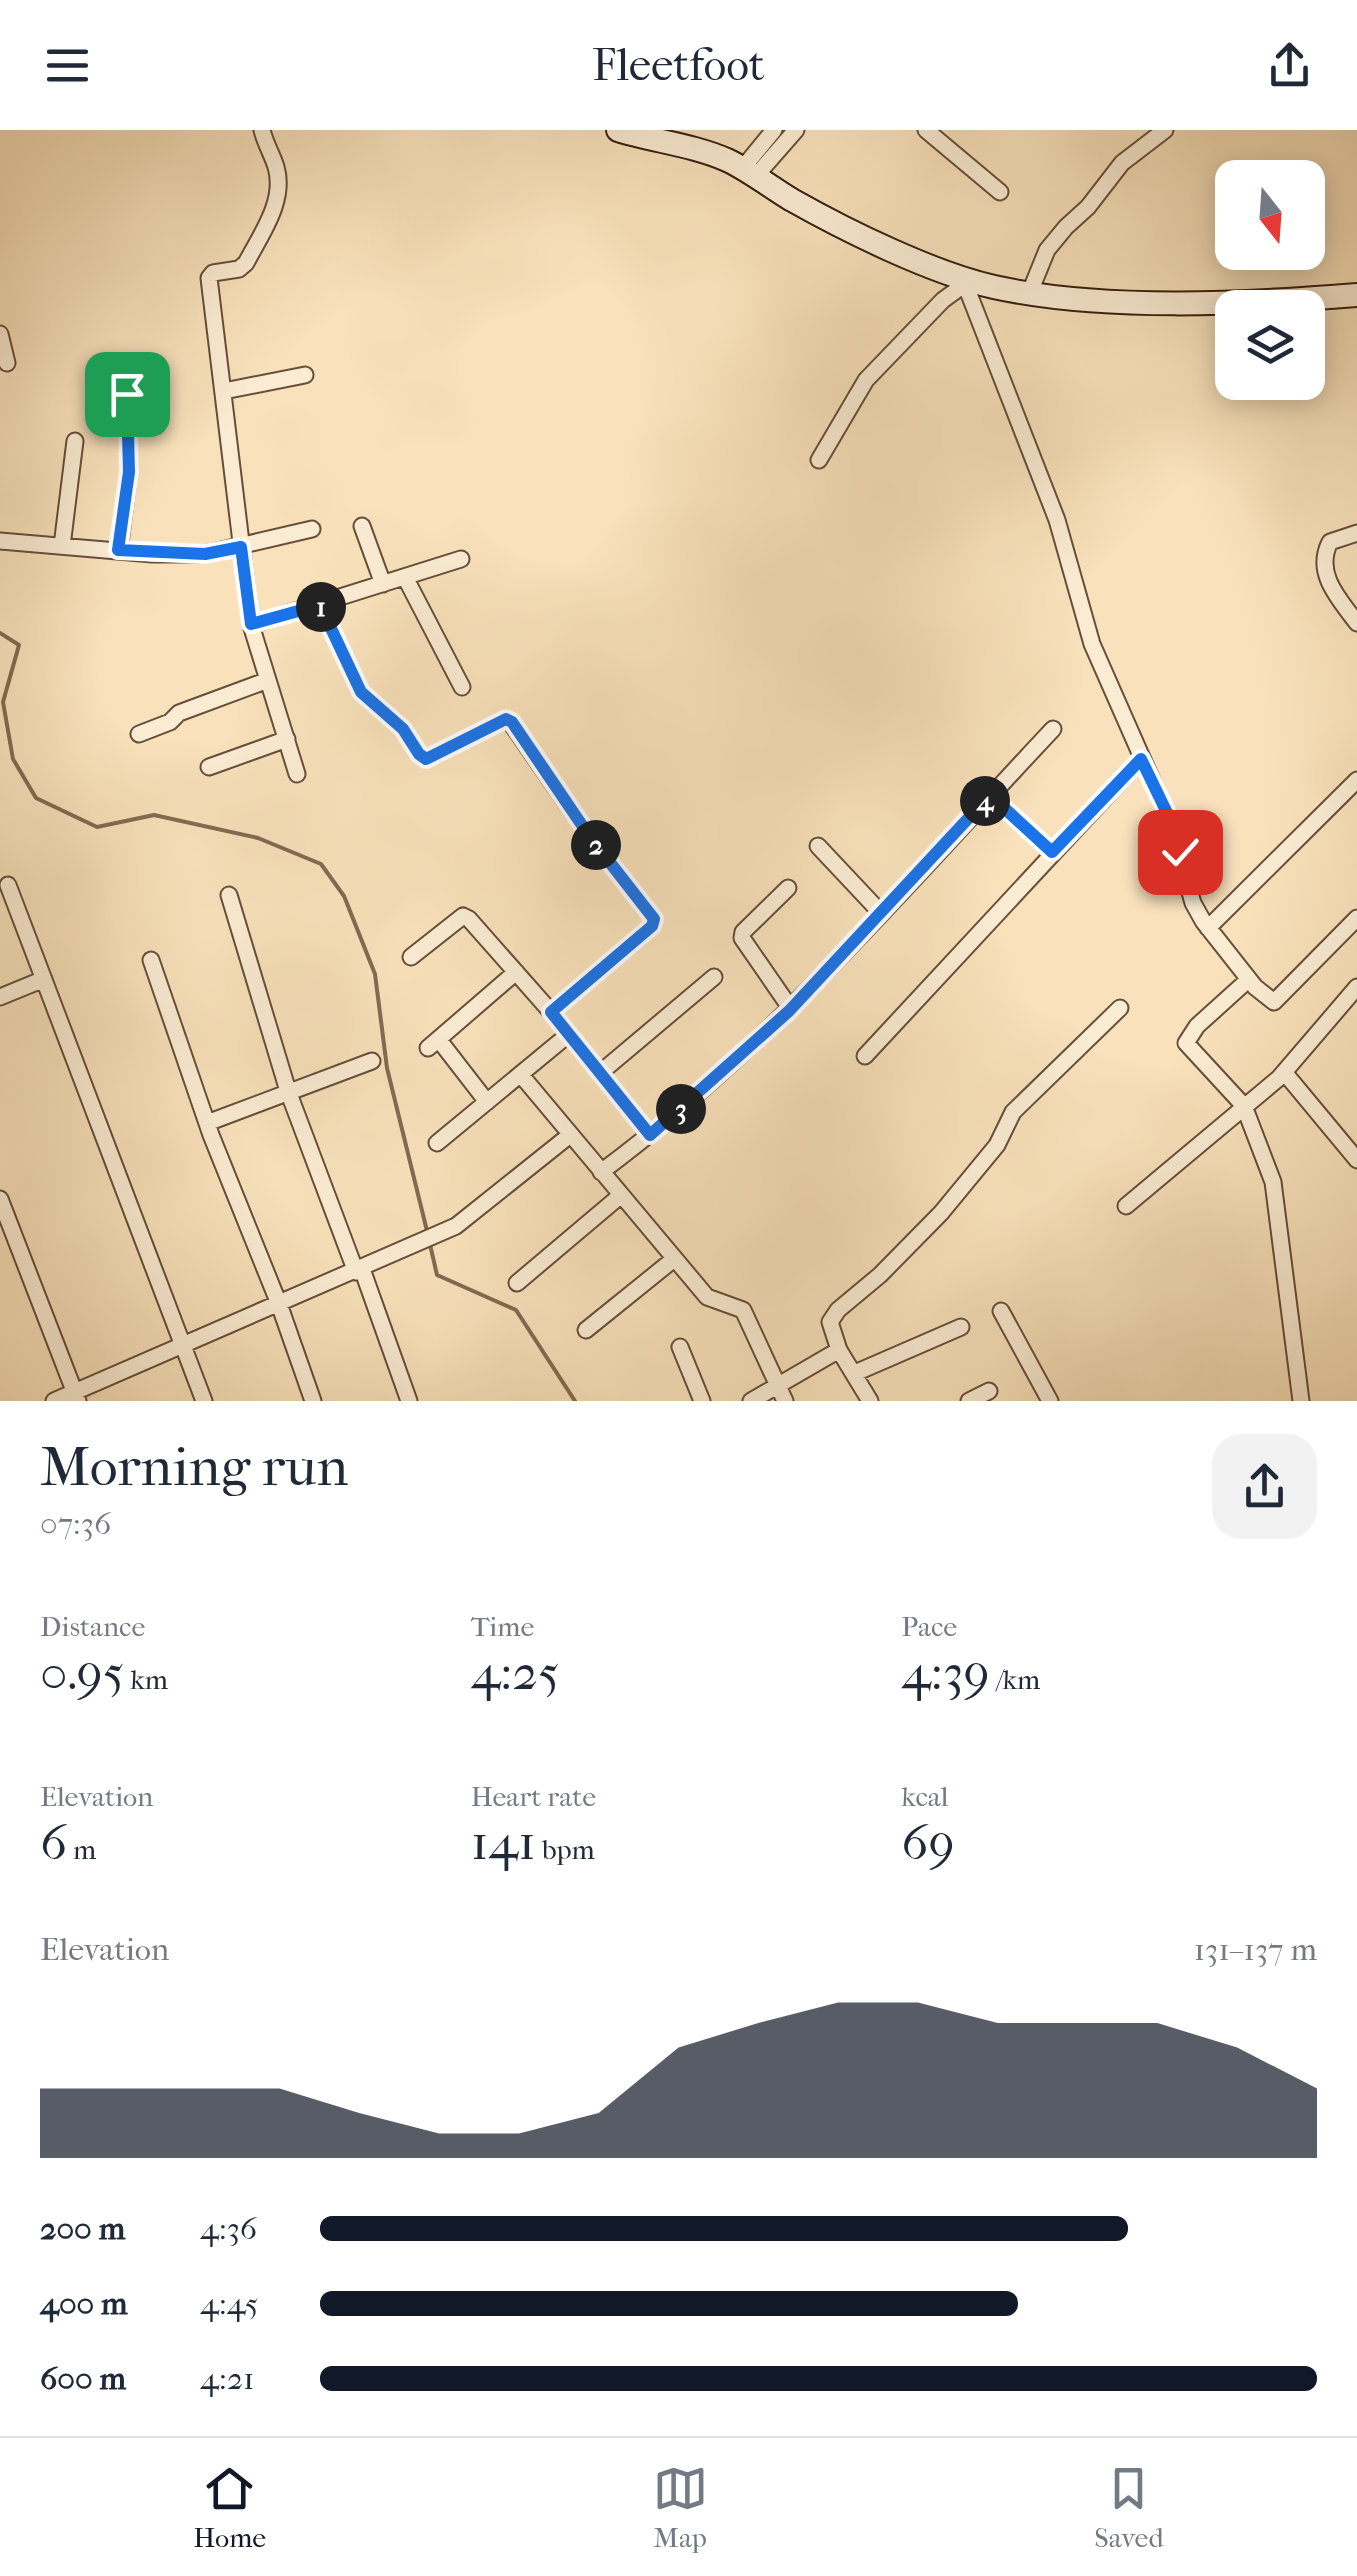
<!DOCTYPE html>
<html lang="en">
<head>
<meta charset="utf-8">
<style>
	body { margin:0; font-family:"IM FELL French Canon",serif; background:#f2f2f3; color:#1f2937; height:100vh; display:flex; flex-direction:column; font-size:38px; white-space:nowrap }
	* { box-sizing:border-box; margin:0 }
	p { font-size:32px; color:#747a83 }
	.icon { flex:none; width:55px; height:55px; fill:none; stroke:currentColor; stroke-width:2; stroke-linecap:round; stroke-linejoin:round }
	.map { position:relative; height:1271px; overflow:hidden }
	.side { display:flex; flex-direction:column; background:#fff; flex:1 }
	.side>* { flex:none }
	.needle { width:65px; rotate:163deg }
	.fabs { position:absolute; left:1215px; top:30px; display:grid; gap:20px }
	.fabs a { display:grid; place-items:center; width:110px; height:110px; border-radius:20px; background:#fff; box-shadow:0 5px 25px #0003; font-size:50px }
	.pin { position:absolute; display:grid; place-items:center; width:85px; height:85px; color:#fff; margin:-42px; border-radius:20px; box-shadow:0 5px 15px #0006 }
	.km { position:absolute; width:50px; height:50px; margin:-25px; border-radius:50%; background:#222; color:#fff; font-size:28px; line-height:50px; text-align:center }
	.round { display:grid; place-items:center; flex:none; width:105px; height:105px; border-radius:30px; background:#f2f2f3 }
	.overview { display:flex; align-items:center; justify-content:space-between; height:170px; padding:0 40px }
	h1 { font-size:55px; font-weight:600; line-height:75px }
	.figures { display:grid; grid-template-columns:repeat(3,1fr); gap:15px; height:170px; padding:10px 40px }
	.figures div { display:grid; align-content:center }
	.figures b { font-size:50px; font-weight:600 }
	.figures small { font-size:28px; font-weight:400 }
	.figures p { font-size:28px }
	.chart { height:280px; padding:20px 40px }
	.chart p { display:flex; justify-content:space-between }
	.chart svg { width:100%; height:180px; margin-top:10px; fill:#111827; opacity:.7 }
	ul { padding:0 40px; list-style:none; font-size:32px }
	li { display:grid; grid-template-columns:160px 120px 1fr; align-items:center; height:75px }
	li i { height:25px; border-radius:12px; background:#111827 }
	header { display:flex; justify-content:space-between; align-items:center; height:130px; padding:0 40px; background:#fff; font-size:45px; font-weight:600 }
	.menu { display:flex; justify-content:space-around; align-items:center; height:140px; border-top:2px solid #e0e1e3; background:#fff; font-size:28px; color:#747a83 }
	.menu a { display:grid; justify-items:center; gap:5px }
	.menu .current { color:#111827 }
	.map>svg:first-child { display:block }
</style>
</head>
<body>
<header><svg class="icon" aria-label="menu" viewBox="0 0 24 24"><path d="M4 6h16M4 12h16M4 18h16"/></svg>Fleetfoot<svg class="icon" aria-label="share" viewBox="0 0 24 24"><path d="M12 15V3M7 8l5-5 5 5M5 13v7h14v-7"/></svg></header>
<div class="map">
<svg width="1357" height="1271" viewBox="0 0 1357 1271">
	<rect width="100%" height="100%" fill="#f8e1bb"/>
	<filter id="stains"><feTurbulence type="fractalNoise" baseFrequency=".002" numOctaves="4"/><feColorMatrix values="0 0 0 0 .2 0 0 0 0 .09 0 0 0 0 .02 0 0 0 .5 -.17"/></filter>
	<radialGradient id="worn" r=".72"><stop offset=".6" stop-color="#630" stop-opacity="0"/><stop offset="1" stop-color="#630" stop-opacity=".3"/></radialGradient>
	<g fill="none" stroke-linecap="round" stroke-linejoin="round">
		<path stroke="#826a52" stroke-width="4" d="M0,503L19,515L3,572L13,629L36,668L97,697L154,685L258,708L321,734L344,766L375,844L387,938L427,1101
			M429,1110L437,1145L516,1180L575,1271"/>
		<defs>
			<path id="street" d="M262,0C265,13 272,24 276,37C286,71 261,104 246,133L239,139L213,143L209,148L251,495L297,644
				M926,0L1000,62
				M742,39L774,0
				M754,48L796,0
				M962,146L1057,390L1092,514L1169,689L1193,773L1203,791L1255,857L1274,872L1357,788
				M1030,162L1047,120L1066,97L1088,77L1122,33L1165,0
				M0,204L7,233
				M224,261L305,245
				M819,330L866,250L943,170L965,154
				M362,396L383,454
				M1357,403L1330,412C1314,443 1339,469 1357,493
				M0,411L152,424H205L312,399
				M62,416L75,311
				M119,421L129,342L127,265
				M405,447L462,557
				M320,475L361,562L403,599L419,624L426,629L506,589L511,593L590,707L654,789L652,796L551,882
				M251,495L461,429
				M139,604L170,592L179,583L268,550
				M209,637L287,609
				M990,665L1052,722
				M818,716L881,783
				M8,755L204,1271
				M788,758L743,802L742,808L791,879
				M229,765L288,961L356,1142
				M1208,798L1357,650
				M411,827L463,786L469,789L551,882L650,1005
				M151,830L211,1005L279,1174L313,1271
				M1249,849L1197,896L1186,913L1244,976L1273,1052L1301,1271
				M0,867L44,849
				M439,910L487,972
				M428,918L516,842
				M865,926L1141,629
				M1284,942L1357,1030
				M600,943L714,847
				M521,945L707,1167L743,1180L785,1271
				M207,993L372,931
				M437,1013L569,904
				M601,1042C771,916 908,753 1053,599
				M0,1069L78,1271
				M1126,1076L1279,948L1357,857
				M362,1139L409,1271
				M517,1153L620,1066
				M1001,1181L1050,1271
				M586,1200L674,1129
				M680,1217L702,1271
				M839,1220L830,1192L838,1180L880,1145L941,1083L997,1015L1013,982L1120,878
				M855,1243L961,1197
				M54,1271L456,1096L570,1005
				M751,1271L839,1220L870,1271
				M969,1271L989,1261"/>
			<path id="secondary" d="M618,0C653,11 693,15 727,30C747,39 772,58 792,70C847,101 932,143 994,157C1103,181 1246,174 1357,165"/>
		</defs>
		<use href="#street" stroke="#664e39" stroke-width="19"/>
		<use href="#secondary" stroke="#351d0e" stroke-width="26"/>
		<use href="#street" stroke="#faecd3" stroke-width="15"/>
		<use href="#secondary" stroke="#faecd3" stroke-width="22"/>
	</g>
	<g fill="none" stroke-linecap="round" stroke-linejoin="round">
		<defs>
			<path id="route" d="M127,264L129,342L118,420L205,424L241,417L251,494L320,475L361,562L403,599L419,624L426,629L506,589L512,592L590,707L654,789L652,796L551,882L650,1005L789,881L990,665L1052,722L1141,629L1170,689L1180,722"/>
		</defs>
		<use href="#route" stroke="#fff" stroke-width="20"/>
		<use href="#route" stroke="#1a73e8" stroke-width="12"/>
	</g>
	<rect width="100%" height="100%" filter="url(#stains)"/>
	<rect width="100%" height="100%" fill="url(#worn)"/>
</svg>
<div class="fabs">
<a><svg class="needle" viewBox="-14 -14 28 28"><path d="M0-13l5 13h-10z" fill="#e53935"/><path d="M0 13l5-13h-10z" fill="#747a83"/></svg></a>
<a><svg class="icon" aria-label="layers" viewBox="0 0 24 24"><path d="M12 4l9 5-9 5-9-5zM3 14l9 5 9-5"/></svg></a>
</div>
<div class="pin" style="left:127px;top:264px;background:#1e9e55"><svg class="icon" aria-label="arrive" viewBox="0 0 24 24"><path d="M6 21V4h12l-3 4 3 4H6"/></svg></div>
<div class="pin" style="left:1180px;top:722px;background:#d93025"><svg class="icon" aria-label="check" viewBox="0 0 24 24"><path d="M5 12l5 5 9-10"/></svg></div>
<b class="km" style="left:321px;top:477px">1</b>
<b class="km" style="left:596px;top:715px">2</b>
<b class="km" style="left:681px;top:979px">3</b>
<b class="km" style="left:985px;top:671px">4</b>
</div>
<section class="side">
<div class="overview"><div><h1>Morning run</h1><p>07:36</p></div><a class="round"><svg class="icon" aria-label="share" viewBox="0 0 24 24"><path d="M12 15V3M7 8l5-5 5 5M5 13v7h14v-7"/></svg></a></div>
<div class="figures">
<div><p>Distance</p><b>0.95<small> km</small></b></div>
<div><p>Time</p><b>4:25</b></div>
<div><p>Pace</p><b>4:39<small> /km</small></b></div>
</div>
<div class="figures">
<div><p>Elevation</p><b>6<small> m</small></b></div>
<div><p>Heart rate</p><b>141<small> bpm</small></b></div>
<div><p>kcal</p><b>69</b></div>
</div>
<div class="chart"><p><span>Elevation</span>131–137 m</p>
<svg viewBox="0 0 160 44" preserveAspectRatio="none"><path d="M0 44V27L10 27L20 27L30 27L40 33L50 38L60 38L70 33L80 17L90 11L100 6L110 6L120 11L130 11L140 11L150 17L160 27V44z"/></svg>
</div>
<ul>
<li><b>200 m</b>4:36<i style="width:81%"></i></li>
<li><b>400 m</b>4:45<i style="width:70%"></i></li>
<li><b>600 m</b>4:21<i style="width:100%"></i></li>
</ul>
</section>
<nav class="menu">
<a class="current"><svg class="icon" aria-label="home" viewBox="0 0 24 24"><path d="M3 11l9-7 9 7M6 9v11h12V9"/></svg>Home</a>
<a><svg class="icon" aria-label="map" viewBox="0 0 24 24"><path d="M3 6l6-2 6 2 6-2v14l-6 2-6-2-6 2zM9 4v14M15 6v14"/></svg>Map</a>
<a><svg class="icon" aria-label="saved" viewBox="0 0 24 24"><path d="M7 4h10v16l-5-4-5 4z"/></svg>Saved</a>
</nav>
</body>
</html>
